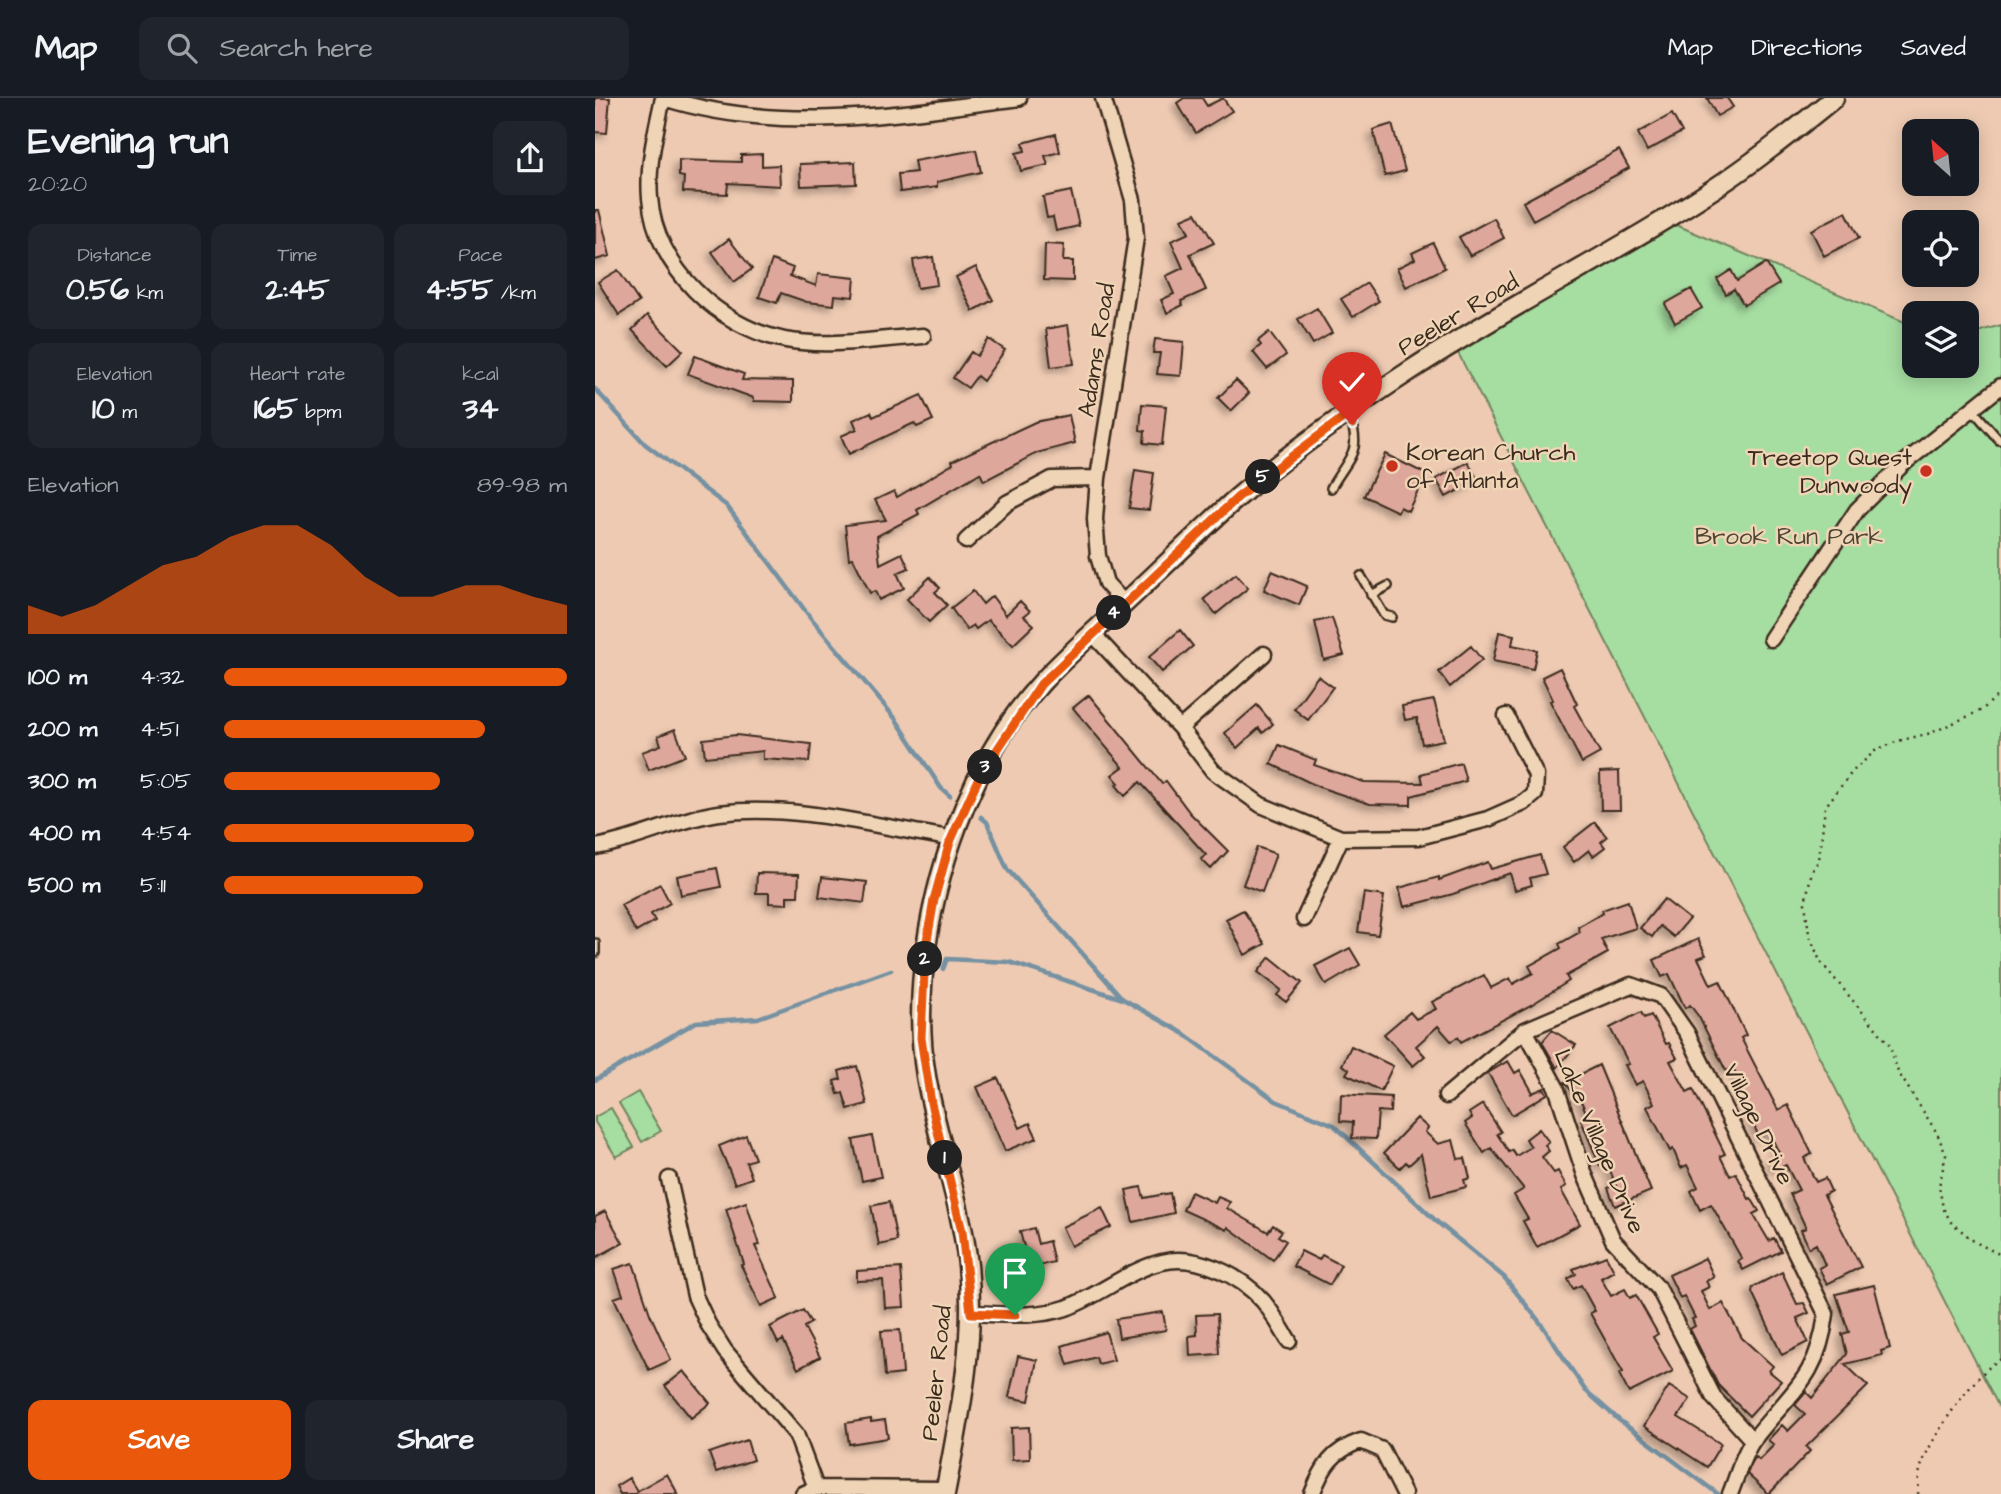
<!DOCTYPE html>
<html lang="en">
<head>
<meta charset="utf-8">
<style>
	body { margin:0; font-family:"Architects Daughter",sans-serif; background:#20242c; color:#f1f3f6; height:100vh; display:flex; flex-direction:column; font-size:26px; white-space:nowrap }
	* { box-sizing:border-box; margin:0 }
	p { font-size:23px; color:#9ea1a6 }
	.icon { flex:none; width:38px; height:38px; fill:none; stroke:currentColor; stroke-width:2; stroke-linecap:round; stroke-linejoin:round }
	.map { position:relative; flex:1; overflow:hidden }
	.drawer { display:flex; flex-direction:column; background:#171b24; width:595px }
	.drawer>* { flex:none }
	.needle { width:46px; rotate:333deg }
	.fabs { position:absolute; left:1307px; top:21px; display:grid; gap:14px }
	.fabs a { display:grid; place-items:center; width:77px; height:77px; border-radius:14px; background:#171b24; box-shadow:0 4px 18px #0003; font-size:35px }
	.pin { position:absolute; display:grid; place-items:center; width:60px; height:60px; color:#fff; margin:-72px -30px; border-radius:50% 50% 50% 0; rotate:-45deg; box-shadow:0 0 7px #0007 }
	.pin .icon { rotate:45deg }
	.km { position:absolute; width:35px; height:35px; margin:-18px; border-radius:50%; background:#222; color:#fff; font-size:19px; line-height:35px; text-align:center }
	.round { display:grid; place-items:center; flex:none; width:74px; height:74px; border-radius:14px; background:#20242c }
	.summary { display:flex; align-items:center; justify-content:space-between; height:119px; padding:0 28px }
	h1 { font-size:38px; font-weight:700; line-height:52px }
	.metrics { display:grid; grid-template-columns:repeat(3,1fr); gap:10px; height:119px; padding:7px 28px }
	.metrics div { display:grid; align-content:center; border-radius:14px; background:#20242c; text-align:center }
	.metrics b { font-size:30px; font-weight:700 }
	.metrics small { font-size:19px; font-weight:400 }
	.metrics p { font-size:19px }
	.chart { height:196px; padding:14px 28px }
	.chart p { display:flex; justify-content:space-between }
	.chart svg { width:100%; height:126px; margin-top:7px; fill:#ea580c; opacity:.7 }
	.cta { display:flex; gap:14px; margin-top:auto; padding:14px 28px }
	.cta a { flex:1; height:80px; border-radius:14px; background:#ea580c; color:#fff; font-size:28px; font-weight:700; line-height:80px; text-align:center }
	.cta a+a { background:#20242c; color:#f1f3f6 }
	ul { padding:0 28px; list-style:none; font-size:23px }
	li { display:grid; grid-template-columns:112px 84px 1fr; align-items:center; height:52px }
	li i { height:18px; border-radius:9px; background:#ea580c }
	header { display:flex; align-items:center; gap:42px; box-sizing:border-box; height:98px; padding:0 35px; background:#171b24; border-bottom:2px solid #363941 }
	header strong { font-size:33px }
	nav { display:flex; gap:38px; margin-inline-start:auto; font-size:24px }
	.search { width:490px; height:63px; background:#20242c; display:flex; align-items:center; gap:18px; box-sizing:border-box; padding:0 24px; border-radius:14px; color:#9ea1a6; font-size:26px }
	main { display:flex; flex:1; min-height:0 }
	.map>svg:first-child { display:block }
</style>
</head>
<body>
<header>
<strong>Map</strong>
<div class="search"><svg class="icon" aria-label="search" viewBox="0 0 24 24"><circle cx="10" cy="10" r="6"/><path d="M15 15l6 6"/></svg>Search here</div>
<nav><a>Map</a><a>Directions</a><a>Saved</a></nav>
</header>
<main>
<section class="drawer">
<div class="summary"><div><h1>Evening run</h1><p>20:20</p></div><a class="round"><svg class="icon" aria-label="share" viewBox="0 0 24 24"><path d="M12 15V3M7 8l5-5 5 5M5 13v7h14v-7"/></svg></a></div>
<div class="metrics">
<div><p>Distance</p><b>0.56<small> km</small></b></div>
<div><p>Time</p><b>2:45</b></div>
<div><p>Pace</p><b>4:55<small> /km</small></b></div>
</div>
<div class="metrics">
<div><p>Elevation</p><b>10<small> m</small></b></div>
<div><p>Heart rate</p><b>165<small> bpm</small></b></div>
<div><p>kcal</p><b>34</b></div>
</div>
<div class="chart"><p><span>Elevation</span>89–98 m</p>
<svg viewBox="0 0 160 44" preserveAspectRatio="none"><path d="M0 44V34L10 38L20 34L30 27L40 20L50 17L60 10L70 6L80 6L90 13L100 24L110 31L120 31L130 27L140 27L150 31L160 34V44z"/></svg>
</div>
<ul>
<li><b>100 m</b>4:32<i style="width:100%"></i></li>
<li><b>200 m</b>4:51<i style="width:76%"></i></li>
<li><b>300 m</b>5:05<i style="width:63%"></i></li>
<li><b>400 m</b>4:54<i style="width:73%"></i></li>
<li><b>500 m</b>5:11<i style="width:58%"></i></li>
</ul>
<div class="cta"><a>Save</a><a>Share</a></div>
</section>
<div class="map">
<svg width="1406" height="1396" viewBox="0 0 1406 1396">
	<defs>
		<filter id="shadow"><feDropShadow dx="-4.5" dy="4.5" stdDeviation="3.5" flood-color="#0004"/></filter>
	</defs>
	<rect width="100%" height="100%" fill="#eecab2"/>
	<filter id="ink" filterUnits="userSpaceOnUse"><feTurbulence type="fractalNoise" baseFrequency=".0143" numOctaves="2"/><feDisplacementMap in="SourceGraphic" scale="14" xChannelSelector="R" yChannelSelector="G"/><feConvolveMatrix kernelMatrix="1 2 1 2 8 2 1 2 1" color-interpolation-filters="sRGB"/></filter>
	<g filter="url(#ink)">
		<path fill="#a6dda1" stroke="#708460" stroke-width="2" d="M1072,123L1319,228L1320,268H1372V237L1406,227V1313L860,249Z
			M43,994L66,1033L47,1044L24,1005Z
			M16,1010L39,1049L21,1059L0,1024V1019Z"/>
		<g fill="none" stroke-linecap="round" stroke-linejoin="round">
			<path stroke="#7491a2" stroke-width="4.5" d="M0,291L50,346L132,408L215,519L300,620L346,690L355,698
				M386,719L392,724L412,771L528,901
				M348,871L352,861L414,864L528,901L588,935L681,1003L739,1027L841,1123L909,1179L947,1227L990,1292L1024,1322L1123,1396
				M0,982L101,924L163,920L296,872"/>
		</g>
		<path fill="#dea79c" stroke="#3b2a1e" stroke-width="2" filter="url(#shadow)" d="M0,0H15L12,35L0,34Z
			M589,0H607L612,8L628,0L637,13L601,35L582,5Z
			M1112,0H1132L1138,9L1122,18Z
			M1077,16L1087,34L1052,53L1043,35Z
			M797,26L810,73L790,78L778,32Z
			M461,36L465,54L450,58L453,67L426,73L421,55L430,53L428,45Z
			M381,52L386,74L342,84V89L305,94L303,76L321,74L319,63Z
			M1024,52L1034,70L938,122L928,104Z
			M167,56V68L184,67L185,88L133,85L132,96L88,94L89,79L84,78V62L146,64V57Z
			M260,64L261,86L206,88L205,66Z
			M476,93L484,128L461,133L458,119L452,120L448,99Z
			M0,112H4L15,158L0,162Z
			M1251,114L1264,140L1229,158L1216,132Z
			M601,115L619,145L595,156L611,192L586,203L588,207L572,215L566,202L579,196L571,178L588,170L576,143L594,135L587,121Z
			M899,120L909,140L875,158L864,139Z
			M134,141L157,171L139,184L117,154Z
			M838,145L850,170L811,189L802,170L820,161L817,155Z
			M450,146L469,147L468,163H478V183L449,182Z
			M338,159L342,187L322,190L318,162Z
			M177,162L198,170L195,178L221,188L223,176L260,180L258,199L240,197L239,207L212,204L186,195L182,205L164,199Z
			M1171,165L1184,186L1149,207L1139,191L1131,196L1122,181L1136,172L1142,183Z
			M381,169L398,202L378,213L361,179Z
			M23,172L44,204L24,217L3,184Z
			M772,185L784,203L758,219L746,201Z
			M1096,191L1107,210L1080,225L1070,206Z
			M722,210L737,235L718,246L703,221Z
			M52,217L88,253L72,268L37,232Z
			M473,227L479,266L456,269L451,231Z
			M674,234L691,257L672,271L658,254L666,247L663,243Z
			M394,241L410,252L388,283L382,278L373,290L358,280L376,254L382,258Z
			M560,241L589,244L586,278L562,276L565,255H558Z
			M100,258L149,276L147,282L198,283V304L159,303V300L93,276Z
			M641,282L654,295L636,313L623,300Z
			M326,297L338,322L322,329L319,325L254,356L246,338L262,331L258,322L276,314L278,319Z
			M547,306L571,308L567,347L549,345L550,333L545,332Z
			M474,317L480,345L442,355L389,383L385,375L322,412L324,416L282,438L285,466L307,455L314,470L302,475L309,490L284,502L280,493L275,495L258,460L254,461L250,427L291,422L280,402L299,393L302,399L358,366L357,363L440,324Z
			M790,356L831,376L813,413L805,409L803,414L769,398Z
			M873,364L883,382L851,399L841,381Z
			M540,372L559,375L554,412L534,410Z
			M677,473L712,488L704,507L669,492Z
			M641,476L653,490L621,516L609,501Z
			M335,479L345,490L340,494L352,507L334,524L312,501Z
			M378,493L388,506L397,498L411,517L425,503L435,513L429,518L439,527L418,547L393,522L381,531L378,527L372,532L356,510Z
			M737,520L749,557L729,562L720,524Z
			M585,532L598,548L567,574L554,559Z
			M904,534L919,537L917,547L942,552L938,571L898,563Z
			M876,548L887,562L855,589L844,574Z
			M965,570L982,606L979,608L1005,655L987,665L955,603L958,602L947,579Z
			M723,578L738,589L713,622L699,611Z
			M494,597L567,686L571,683L595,715L633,753L616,771L606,761L611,757L545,684L530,698L521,687L524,685L517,677L528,669L478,610Z
			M839,602L849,642L827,646L822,620L810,622L807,608Z
			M662,607L678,626L668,635L664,630L642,650L630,635Z
			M80,631L90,658L54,672L47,654L66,647L63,638Z
			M141,637L216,646L214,664L168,661V653L110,659L108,641Z
			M684,647L721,662L719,667L769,684L828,685L826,676L866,665L871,683L816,698V707L775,706L724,689L676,666Z
			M1024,673L1025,712H1006L1005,674Z
			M1000,724L1012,739L1006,744L1010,749L998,758L994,752L979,764L968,749Z
			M662,749L681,756L667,794L648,787Z
			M945,757L951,776L935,780L937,787L920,792L915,775L858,796L809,809L804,790L844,779V782L893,764L896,771Z
			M122,770L126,789L86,797L82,778Z
			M162,775L204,776L203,798H192V806L174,805V795H161Z
			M227,779L272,784L269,805L224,799Z
			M65,786L75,805L56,816L60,823L41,834L26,807Z
			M769,795L789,798L783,837L763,834Z
			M1069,801L1094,821L1079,839L1065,828L1057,839L1045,830Z
			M1033,803L1041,830L1006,841L1013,855L971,878L974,883L936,907L866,944L863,939L856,943L843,928L821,948L830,958L818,968L789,936L815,914L821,921L841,911L837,904L889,877L896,890L915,880L918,886L938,875L934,868L966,850L964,846L985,834L983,829L1008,815L1007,812Z
			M648,812L670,846L650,857L631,821Z
			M1103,841L1111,857L1103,860L1116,887L1125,883L1151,937L1146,940L1183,1012L1193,1007L1217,1056L1209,1060L1221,1084L1230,1080L1236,1093L1229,1097L1266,1169L1232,1186L1224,1170L1230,1167L1221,1146L1214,1150L1206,1132L1211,1130L1195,1096L1204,1092L1191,1067L1181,1072L1175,1060L1184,1055L1174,1034L1164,1039L1143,992L1147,989L1138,970L1131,973L1104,919L1095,907L1090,910L1074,876L1067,879L1059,862Z
			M755,850L765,867L731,887L720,868Z
			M675,859L707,885L691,904L682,897L686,892L663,874Z
			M1046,914L1049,920L1056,917L1071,946L1074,945L1082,960L1075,963L1092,994L1098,991L1130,1056L1125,1058L1135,1078L1141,1075L1154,1101L1156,1100L1164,1113L1158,1116L1174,1143L1179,1140L1186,1153L1148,1172L1143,1163L1147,1161L1116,1106L1105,1112L1096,1093L1103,1089L1092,1067L1086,1070L1078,1051L1075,1053L1052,1009L1059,1005L1048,983L1040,987L1030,967L1034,966L1015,930Z
			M957,932L981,947L962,970L947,944Z
			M756,948L798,968L786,993L751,976L754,971L747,967Z
			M913,963L920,975L925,972L938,995L935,996L949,990L952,996L917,1017L893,975Z
			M1004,967L1056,1093L1020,1108L1013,1090L1021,1087L1012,1065L1005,1068L998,1051L986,1022L993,1019L984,998L981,999L970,984Z
			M262,968L272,1006L253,1011L248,995L243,996L239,983L246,981L244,973Z
			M403,980L425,1030L435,1025L442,1040L410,1053L382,989Z
			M746,996L796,999L795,1014L783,1013L781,1041L757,1040L758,1024L745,1023Z
			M888,1006L906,1034L902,1036L914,1054L917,1052L921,1058L936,1049L931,1041L944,1031L954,1044L950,1047L954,1053L947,1059L959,1075L963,1073L971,1088L966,1092L985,1126L942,1149L928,1123L933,1121L919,1097L929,1091L896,1050L889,1055L870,1025L877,1020L874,1015Z
			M822,1020L833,1030L830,1034L843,1046L858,1042L863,1061L870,1060L875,1080L869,1082L871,1089L836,1098L826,1056L814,1067L811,1064L805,1070L789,1055Z
			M151,1037L160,1061L151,1064L157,1080L140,1086L124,1048Z
			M277,1038L286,1079L267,1083L258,1042Z
			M546,1089L549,1100L575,1095L579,1115L538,1124L531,1092Z
			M596,1094L620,1105L623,1099L635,1104L632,1110L673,1134L678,1127L687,1133L683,1138L691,1143L678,1162L633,1129L632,1132L588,1112Z
			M151,1104L165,1147L160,1148L184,1200L166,1208L146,1167L149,1166L131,1111Z
			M294,1104L302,1143L284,1147L276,1108Z
			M507,1110L516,1129L476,1148L467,1129Z
			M10,1113L28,1145L0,1160V1118Z
			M439,1130L443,1146L454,1143L459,1164L435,1170L425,1134Z
			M706,1153L724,1162L727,1157L746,1167L735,1187L698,1168Z
			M1011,1158L1019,1173L1006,1180L1016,1198L1030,1191L1035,1200L1041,1197L1063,1236L1058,1239L1078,1273L1034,1295L1024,1276L1028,1274L995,1215L1000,1213L986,1187L978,1191L973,1181L981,1176L978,1171Z
			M1110,1160L1119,1179L1111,1183L1114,1189L1106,1193L1115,1212L1128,1205L1147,1240L1178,1268L1174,1273L1186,1283L1154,1318L1123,1287L1095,1231L1100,1228L1097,1221L1100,1220L1089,1198L1085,1200L1074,1177Z
			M38,1165L55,1216L76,1262L54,1272L19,1200L28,1197L19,1171Z
			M306,1170L309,1209L290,1210L288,1182L262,1183V1173Z
			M1187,1174L1202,1206L1209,1205L1214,1215L1202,1220L1213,1244L1187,1257L1157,1194L1158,1189Z
			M1279,1187L1295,1250L1286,1253L1287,1257L1250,1266L1273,1288L1211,1349L1215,1353L1174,1396L1152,1376L1157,1364L1161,1359L1164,1362L1179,1347L1173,1342L1187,1327L1193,1333L1210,1316L1200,1307L1211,1294L1217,1300L1252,1256L1247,1236L1254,1234L1241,1196Z
			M208,1212L216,1225L209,1229L225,1259L203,1271L188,1242L183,1245L175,1229Z
			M568,1214L571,1232L524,1240L521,1221Z
			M622,1216L624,1256L595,1258L594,1238L602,1237L601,1217Z
			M305,1232L308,1276L290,1278L286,1233Z
			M511,1234L519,1262L503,1266L501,1259L473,1267L467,1248Z
			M423,1258L442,1262L434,1303L414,1299Z
			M89,1273L115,1305L96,1320L70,1288Z
			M1074,1288L1095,1301L1083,1319L1126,1346L1112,1369L1049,1328Z
			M276,1321V1324L290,1322L293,1340L254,1346L251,1325Z
			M434,1329L435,1361L417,1362L416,1330Z
			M152,1342L158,1362L121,1374L114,1355Z
			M72,1376L83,1396H25L21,1388L34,1380L42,1393Z"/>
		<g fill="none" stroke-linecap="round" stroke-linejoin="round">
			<defs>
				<path id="service" d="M1377,311L1404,342
					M736,390C754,358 768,355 754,316
					M766,478L789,517L797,519
					M776,497L793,488
					M0,845V855"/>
				<path id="minor" d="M68,0C61,32 52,67 55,100C60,169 124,229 190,242C235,250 283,241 328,238
					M69,0C185,37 307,16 424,0
					M508,0L538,102L541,140L503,380L500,421L503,458L511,485L530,506
					M371,443L412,405L457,381L503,380
					M497,535L585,630L618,673L666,707L746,740L824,739L893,721L929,705L940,696L941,677L911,618
					M1176,541L1262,412L1308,366L1406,288
					M585,630L669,556
					M0,749C43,742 81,721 124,715C199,706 275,727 348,739L354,744
					M709,821L746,740
					M930,932L961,989L990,1077L1018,1142L1064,1191L1119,1300L1157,1342
					M851,998L930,932L1036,887L1066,898L1092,935L1231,1216C1223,1281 1195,1294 1159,1341C1148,1355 1142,1379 1135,1396
					M74,1081L100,1198L113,1226L130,1253L201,1336L221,1390
					M376,1215C407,1216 441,1220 471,1210C504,1198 533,1172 567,1164C601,1155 646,1178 668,1203C678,1215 686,1230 694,1243
					M208,1396L221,1390L351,1391
					M717,1396C728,1368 737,1353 766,1343L787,1352L809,1396"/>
				<path id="tertiary" d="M350,1396C364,1321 381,1244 373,1167C366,1103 342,1042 331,978C324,936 325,892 331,850C344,757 383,653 448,583C479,550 515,520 548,488C579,459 610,428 642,400C695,354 755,312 813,274C916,206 1027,152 1129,84C1168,58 1203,29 1239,0"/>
			</defs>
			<use href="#service" stroke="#3b2a1e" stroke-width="12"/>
			<use href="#minor" stroke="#3b2a1e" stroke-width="19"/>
			<use href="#tertiary" stroke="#3b2a1e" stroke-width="23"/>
			<path stroke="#3b2a1e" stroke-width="2.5" stroke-dasharray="2 5" stroke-linecap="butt" d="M1406,594L1387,612L1336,635L1303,643L1280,653L1257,674L1230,709L1224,762L1217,773L1210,805L1214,836L1225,863L1294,946L1303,974L1342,1035L1351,1057L1344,1088L1348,1110L1356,1124L1380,1144L1406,1157
				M1323,1396C1324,1387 1323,1377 1326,1369C1334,1342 1381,1273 1406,1261"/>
			<use href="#service" stroke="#efd4b6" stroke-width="7"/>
			<use href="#minor" stroke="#efd4b6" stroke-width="14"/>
			<use href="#tertiary" stroke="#efd4b6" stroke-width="18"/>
		</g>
	</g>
	<g fill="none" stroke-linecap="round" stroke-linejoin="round" filter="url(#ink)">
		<defs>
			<path id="route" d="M420,1217L376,1215L367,1133L336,1005L326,940L330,854L339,802L355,744L384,679L446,586L643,399L753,316L757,326"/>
		</defs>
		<use href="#route" stroke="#fff" stroke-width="14"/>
		<use href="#route" stroke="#ea580c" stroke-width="9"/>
	</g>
	<g fill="#c8321e" stroke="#efd4b6" stroke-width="2.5">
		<circle cx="797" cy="368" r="7"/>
		<circle cx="1331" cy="373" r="7"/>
	</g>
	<g text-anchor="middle" stroke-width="5" stroke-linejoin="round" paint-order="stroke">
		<g font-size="24" fill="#3b2a1e" stroke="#efd4b6">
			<text transform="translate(863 216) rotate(-31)" y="8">Peeler Road</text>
			<text transform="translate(501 252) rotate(-81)" y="8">Adams Road</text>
			<text transform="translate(1164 1026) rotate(64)" y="8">Village Drive</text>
			<text transform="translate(1005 1043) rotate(67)" y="8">Lake Village Drive</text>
			<text transform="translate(341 1275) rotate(-84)" y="8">Peeler Road</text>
		</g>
		<g font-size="24" fill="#3b2a1e" stroke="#efd4b6" text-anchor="start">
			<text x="811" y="362">Korean Church<tspan x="811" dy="28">of Atlanta</tspan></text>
			<text x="1317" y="367" text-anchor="end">Treetop Quest<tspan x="1317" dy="28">Dunwoody</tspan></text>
		</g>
		<g font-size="24" fill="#4b4532" stroke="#efd4b6">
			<text x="1194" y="446">Brook Run Park</text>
		</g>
	</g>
</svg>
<div class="fabs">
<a><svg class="needle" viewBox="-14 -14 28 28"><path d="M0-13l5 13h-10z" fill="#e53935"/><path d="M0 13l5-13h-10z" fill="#9ea1a6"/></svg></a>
<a><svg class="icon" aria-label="locate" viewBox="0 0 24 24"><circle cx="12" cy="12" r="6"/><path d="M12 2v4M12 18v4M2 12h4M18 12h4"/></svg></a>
<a><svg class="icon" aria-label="layers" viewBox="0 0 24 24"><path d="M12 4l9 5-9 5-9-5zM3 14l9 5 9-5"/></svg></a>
</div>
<div class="pin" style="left:420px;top:1217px;background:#1e9e55"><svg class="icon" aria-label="arrive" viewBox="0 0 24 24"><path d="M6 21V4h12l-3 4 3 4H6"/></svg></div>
<div class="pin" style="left:757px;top:326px;background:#d93025"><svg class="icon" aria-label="check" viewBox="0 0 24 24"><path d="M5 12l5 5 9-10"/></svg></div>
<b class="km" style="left:350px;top:1060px">1</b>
<b class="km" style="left:330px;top:861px">2</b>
<b class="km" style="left:390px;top:669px">3</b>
<b class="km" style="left:519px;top:515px">4</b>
<b class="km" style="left:668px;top:379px">5</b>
</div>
</main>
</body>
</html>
